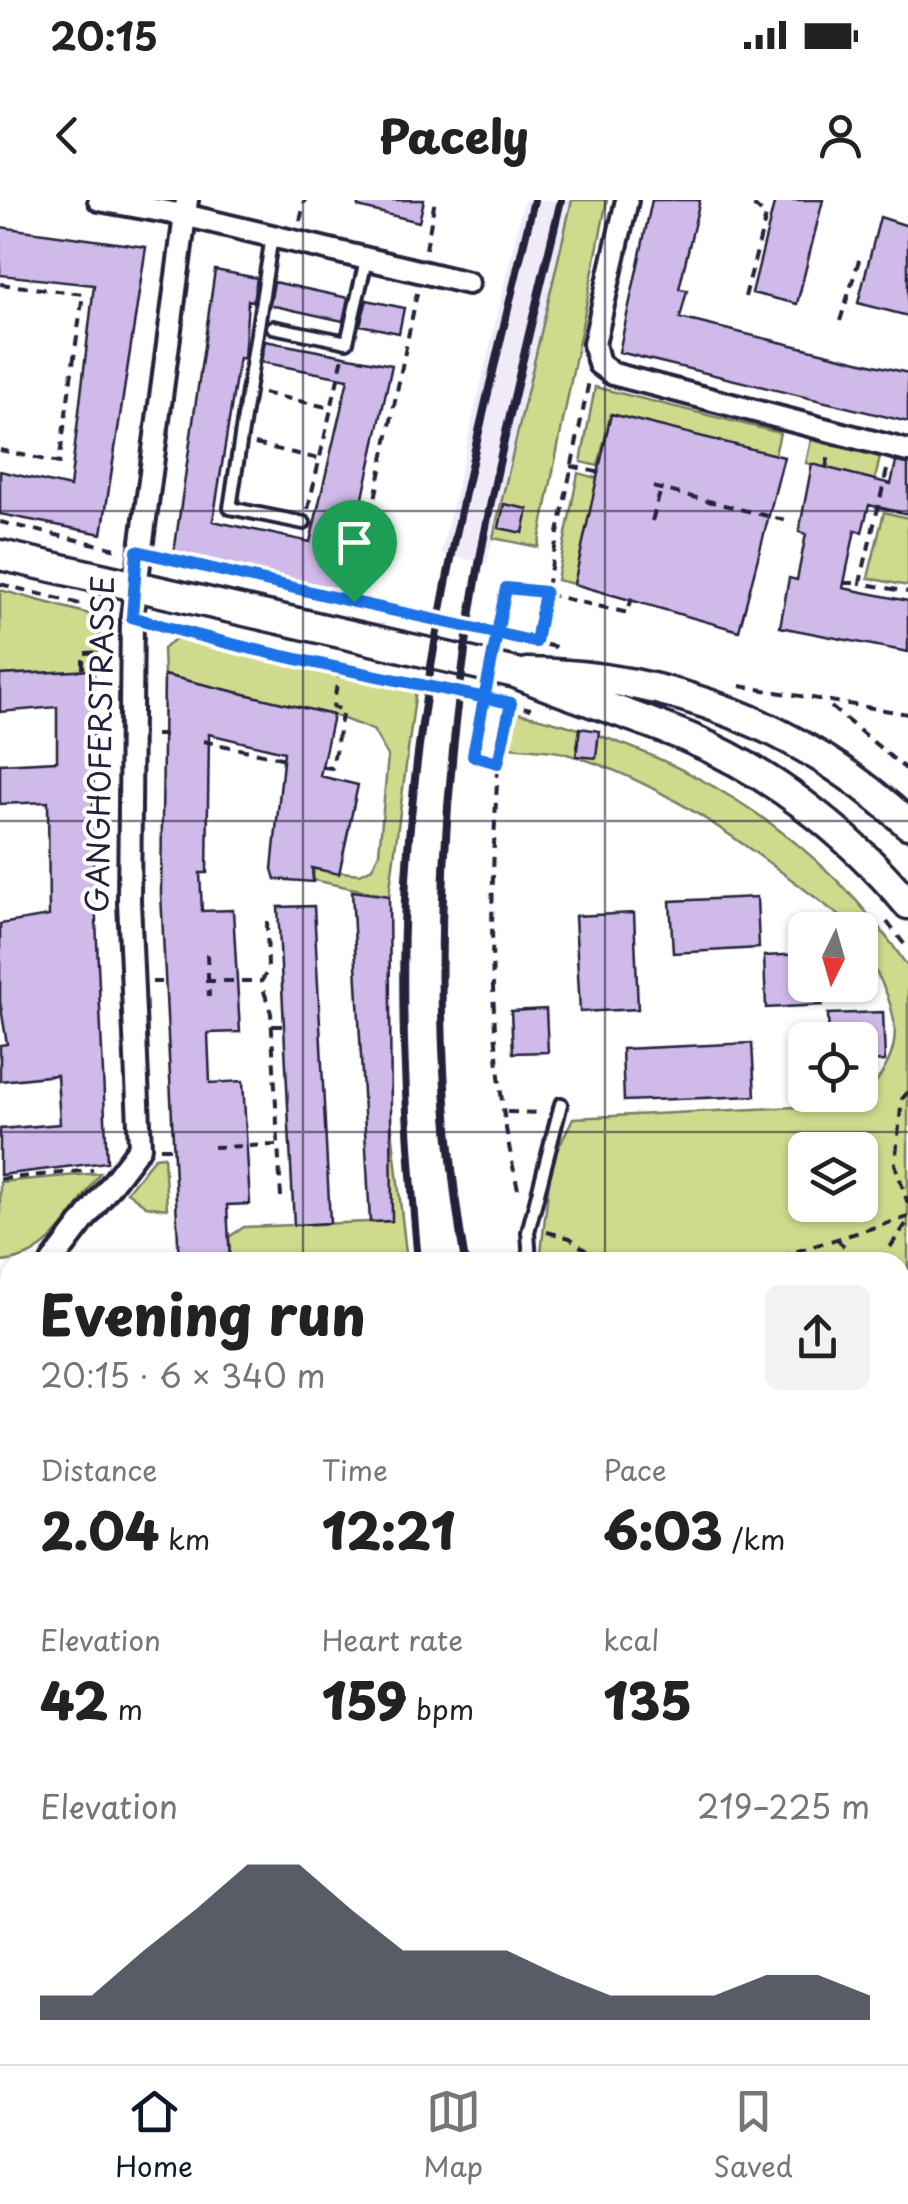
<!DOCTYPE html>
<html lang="en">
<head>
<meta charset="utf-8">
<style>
	body { margin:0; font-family:"Playpen Sans",sans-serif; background:#f2f2f2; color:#222; height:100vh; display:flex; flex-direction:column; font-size:38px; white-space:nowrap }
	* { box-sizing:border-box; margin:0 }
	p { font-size:32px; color:#767676 }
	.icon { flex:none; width:55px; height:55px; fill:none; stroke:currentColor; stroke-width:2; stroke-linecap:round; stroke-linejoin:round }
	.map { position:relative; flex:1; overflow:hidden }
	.side { position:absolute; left:0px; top:1052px; width:910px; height:812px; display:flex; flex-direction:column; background:#fff; border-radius:30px 30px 0 0; box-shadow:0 2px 8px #0004 }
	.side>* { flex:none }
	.needle { width:65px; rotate:185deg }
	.tools { position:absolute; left:788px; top:712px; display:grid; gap:20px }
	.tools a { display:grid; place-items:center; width:90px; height:90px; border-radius:15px; background:#fff; box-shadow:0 2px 8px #0004; font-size:50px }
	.pin { position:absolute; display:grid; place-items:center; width:85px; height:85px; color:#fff; margin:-102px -42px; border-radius:50% 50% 50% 0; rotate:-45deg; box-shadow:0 0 10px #0007 }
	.pin .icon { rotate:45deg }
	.round { display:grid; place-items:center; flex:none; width:105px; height:105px; border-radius:15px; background:#f2f2f2 }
	.overview { display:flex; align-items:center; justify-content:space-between; height:170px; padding:0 40px }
	h1 { font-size:55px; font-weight:800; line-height:75px }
	.figures { display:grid; grid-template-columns:repeat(3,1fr); gap:15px; height:170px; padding:10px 40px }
	.figures div { display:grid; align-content:center }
	.figures b { font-size:50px; font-weight:800 }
	.figures small { font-size:28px; font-weight:400 }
	.figures p { font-size:28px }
	.chart { height:280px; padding:20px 40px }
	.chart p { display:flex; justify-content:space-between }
	.chart svg { width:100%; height:180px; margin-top:10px; fill:#111827; opacity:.7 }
	.status { display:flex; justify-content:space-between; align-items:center; height:70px; padding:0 50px; background:#fff; direction:ltr }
	.status svg { height:28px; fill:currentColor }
	header { display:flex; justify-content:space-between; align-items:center; height:130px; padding:0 40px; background:#fff; font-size:45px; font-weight:800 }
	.tabs { display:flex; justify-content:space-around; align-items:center; height:140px; border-top:2px solid #e0e0e0; background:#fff; font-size:28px; color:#767676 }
	.tabs a { display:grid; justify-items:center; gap:5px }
	.tabs .active { color:#111827 }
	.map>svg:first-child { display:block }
</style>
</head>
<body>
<div class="status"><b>20:15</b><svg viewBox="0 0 49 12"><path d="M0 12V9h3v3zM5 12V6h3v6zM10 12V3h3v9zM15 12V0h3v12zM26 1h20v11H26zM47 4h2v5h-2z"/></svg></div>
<header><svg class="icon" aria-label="back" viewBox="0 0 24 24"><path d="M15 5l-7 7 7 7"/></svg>Pacely<svg class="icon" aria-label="person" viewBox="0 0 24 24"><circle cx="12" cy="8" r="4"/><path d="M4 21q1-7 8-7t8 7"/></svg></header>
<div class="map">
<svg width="908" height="1864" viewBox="0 0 908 1864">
	<rect width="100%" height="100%" fill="#fff"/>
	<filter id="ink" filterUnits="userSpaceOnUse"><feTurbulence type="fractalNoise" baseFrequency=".01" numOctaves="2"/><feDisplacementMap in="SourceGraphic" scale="20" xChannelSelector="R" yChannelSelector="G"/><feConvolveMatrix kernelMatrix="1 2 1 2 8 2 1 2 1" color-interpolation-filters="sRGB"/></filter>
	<g filter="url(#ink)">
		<path fill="#f1eaf9" d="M524,0H572L487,363L441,354Z
			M908,1597V1864H803L799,1855H900V1601Z"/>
		<path fill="#cfda8d" stroke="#787e64" stroke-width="2.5" fill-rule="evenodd" d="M572,0H607L538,347L493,338Z
			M595,187L780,233L775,255L611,214L598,266L581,262Z
			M811,240L880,257L875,280L806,263Z
			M578,273L600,279L574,384L557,380Z
			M884,312L908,318V386L868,378Z
			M0,390L97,416L100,438L94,470L0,475Z
			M190,438L416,489L389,696L313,680L314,669L360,674L372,668L379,653L388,556L373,530L333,515L164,475L163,449L175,439Z
			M514,512C676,547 815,628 908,767V1181L900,1183V1062H540L551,963L573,918L858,904C895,863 907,835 881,781C871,762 860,752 860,730H850L841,717C758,654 666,580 563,553C546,549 526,549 509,547ZM805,950H860V1005H805Z
			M390,911L407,1062H230L229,1037L244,1027L392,1021Z
			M164,956L167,1009L146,1006L127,992L155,957Z
			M100,973C72,1011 51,1060 0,1062V982Z
			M286,1855H488L489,1864H301Z
			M543,1855H687L691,1864H545Z"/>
		<path fill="#d0baea" stroke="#22223b" stroke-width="2.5" d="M358,0H424L419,22L358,7Z
			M652,0H700L679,89L687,90L680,118L908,173V222L619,152Z
			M775,0H823L797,104L752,93Z
			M880,17L908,26V116L858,103Z
			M0,27L146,47L102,334L0,314V271L70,287L94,85L0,75Z
			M215,70L257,78L253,101L248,100L244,159L239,158L213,321L310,342L348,179L261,162L265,141L392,165L342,393L174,353Z
			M274,82L348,98L343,121L270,105Z
			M367,100L404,108L399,133L360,125Z
			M611,214L784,257L739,431L574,384Z
			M896,262L908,264V314L869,305L862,332L855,330L843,388L908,401V452L780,427L789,378L797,380L806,334L799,332L812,264L891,284Z
			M504,304L528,309L523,333L499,328Z
			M94,470L93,654L107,962L0,975V929L60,924L57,875L0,881V845L7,844L0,802V724L49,716L48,602L0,604V564L57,561V507L0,512V475Z
			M164,475L333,515L320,576L358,585L339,674L312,668L313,682L275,679L272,669L284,552L209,534L207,673H200L202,711L233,710L240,832L208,833L210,883L243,881L250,1004L227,1005L230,1062H179L161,693Z
			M580,528L599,531L596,558L576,556Z
			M352,691L389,696L392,1021L370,1022Z
			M757,697L759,748L673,753L670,701Z
			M314,706L330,1023L294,1025L278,707Z
			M634,713L638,809L580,812L575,716Z
			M805,754V785H821L822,805L766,808L764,756Z
			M546,809L548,852L513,853L511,811Z
			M883,812L885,861L860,862V840H829L828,814Z
			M752,843L755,896L624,901L622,849Z"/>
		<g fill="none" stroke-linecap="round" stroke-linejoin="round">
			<defs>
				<path id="lane" d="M272,36L230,308L304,323
					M273,127L347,142L367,56
					M530,1062L528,1032L561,904
					M900,1222L908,1220
					M813,1855L818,1864"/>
				<path id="street" d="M99,0L184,15L468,83
					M627,0L594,144L599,164L613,174L908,251
					M52,1062L140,947L129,701L132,417L187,0
					M0,1119L10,1110"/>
				<path id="secondary" d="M0,355L516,473C573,498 632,514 689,538C774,574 849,634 908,704
					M527,473C670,475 804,527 908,624
					M0,1197L10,1220
					M96,1864L98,1855"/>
			</defs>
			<use href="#lane" stroke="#22223b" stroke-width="18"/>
			<use href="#street" stroke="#22223b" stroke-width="28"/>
			<use href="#secondary" stroke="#22223b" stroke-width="35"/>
			<path stroke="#22223b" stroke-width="4" stroke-dasharray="10 8" stroke-linecap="butt" d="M300,21L305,0
				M426,49L435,0
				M0,84L83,94L59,263L0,250
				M745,97L766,16L752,4
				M840,121L860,57
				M263,193L331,208
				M255,244L319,259
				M571,266L601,273
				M826,268L830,251
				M887,270L860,383L908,392
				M653,287L791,322
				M308,309L343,157
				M652,321L661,289
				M0,322L121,350
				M160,356L560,448
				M844,383H860
				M0,384L112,412
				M511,386L628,413L633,392
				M354,402L417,93
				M155,424L531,509
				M536,441L589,181
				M83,469V453L111,452
				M740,486L908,514
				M831,507L908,571
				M155,535H168
				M203,541L290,560
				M474,550L473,556L498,563C490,706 485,853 519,993
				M499,562L511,503
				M323,567L332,568L343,510L333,507L340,467
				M267,721L268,770L261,782L271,813L281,997
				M887,722L908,749
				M207,754L209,797
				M205,781H260
				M152,782H166
				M272,826H282
				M908,892L902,899L895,964L908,1004
				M507,912L542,913
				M213,947L278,945
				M160,948H174
				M0,979L93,970
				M547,1032L570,1038L589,1053L590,1062
				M837,1039L858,1062
				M762,1062L908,1017
				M880,1062L908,1021
				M900,1190L908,1188
				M900,1270L908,1248
				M900,1307L908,1330
				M0,1355L10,1378
				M0,1520L10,1507
				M0,1569L10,1558
				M604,1855L607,1864
				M775,1855L780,1864"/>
			<use href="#lane" stroke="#fff" stroke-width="10"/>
			<use href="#street" stroke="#fff" stroke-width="20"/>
			<use href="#secondary" stroke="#fff" stroke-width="28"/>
			<path stroke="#22223b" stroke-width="8" d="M418,1062C405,915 396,764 411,616C431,408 486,204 534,0
				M465,1062C431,863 437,651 465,451C486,299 526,149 561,0
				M0,1722L10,1728
				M0,1742L10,1749
				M147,1855L161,1864
				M172,1855L186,1864
				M208,1855L222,1864
				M235,1855L249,1864
				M522,1855L524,1864
				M705,1855L710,1864"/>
			<path stroke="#22223b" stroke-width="4" stroke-dasharray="10 8" stroke-linecap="butt" d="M474,550L506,388L511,386"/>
		</g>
	</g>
	<g fill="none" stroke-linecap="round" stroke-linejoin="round" filter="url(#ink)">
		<defs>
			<path id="route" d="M354,402L137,351L132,417C255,454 385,477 511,503L498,563L473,556L474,550L506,388L545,392L536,442L354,402"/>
		</defs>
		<use href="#route" stroke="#fff" stroke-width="20"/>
		<use href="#route" stroke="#1a73e8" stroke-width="12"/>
	</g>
	<path fill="none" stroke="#22223b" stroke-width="2.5" stroke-opacity="0.55" d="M303,0V1062M605,0V1062M0,311H908M0,621H908M0,932H908M0,1243H10M900,1243H908M0,1553H10M900,1553H908M303,1855V1864M605,1855V1864"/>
	<g text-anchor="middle" stroke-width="8" stroke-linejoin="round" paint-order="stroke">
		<g font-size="30" fill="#22223b" stroke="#fff">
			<text transform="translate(101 544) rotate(-89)" y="10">GANGHOFERSTRASSE</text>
		</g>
	</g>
</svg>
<div class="tools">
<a><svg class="needle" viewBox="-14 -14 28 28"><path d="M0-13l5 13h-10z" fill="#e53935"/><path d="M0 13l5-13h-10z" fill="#767676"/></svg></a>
<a><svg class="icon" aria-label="locate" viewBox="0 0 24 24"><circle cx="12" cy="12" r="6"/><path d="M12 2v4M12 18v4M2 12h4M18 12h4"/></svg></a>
<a><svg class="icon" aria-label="layers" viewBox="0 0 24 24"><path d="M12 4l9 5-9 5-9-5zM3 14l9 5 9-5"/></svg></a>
</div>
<div class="pin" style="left:354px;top:402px;background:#1e9e55"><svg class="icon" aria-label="arrive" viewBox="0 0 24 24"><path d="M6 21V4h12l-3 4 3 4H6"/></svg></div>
<section class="side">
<div class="overview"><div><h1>Evening run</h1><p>20:15 · 6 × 340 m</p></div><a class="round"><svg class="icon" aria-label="share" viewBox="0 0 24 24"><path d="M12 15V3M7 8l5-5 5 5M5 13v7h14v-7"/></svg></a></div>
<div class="figures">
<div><p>Distance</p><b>2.04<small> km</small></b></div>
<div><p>Time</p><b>12:21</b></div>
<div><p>Pace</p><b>6:03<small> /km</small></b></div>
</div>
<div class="figures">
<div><p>Elevation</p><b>42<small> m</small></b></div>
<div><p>Heart rate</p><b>159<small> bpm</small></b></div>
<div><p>kcal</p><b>135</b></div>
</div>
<div class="chart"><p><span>Elevation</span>219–225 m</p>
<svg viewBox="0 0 160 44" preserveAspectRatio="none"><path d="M0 44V38L10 38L20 27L30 17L40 6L50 6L60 17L70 27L80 27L90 27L100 33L110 38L120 38L130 38L140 33L150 33L160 38V44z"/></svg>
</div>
</section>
</div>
<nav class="tabs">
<a class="active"><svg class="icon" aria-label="home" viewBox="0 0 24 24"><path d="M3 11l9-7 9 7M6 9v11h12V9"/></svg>Home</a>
<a><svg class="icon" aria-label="map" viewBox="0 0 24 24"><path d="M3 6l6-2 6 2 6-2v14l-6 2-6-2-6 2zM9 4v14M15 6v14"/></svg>Map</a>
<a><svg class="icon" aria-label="saved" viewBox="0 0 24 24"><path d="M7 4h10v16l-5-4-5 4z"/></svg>Saved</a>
</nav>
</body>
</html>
